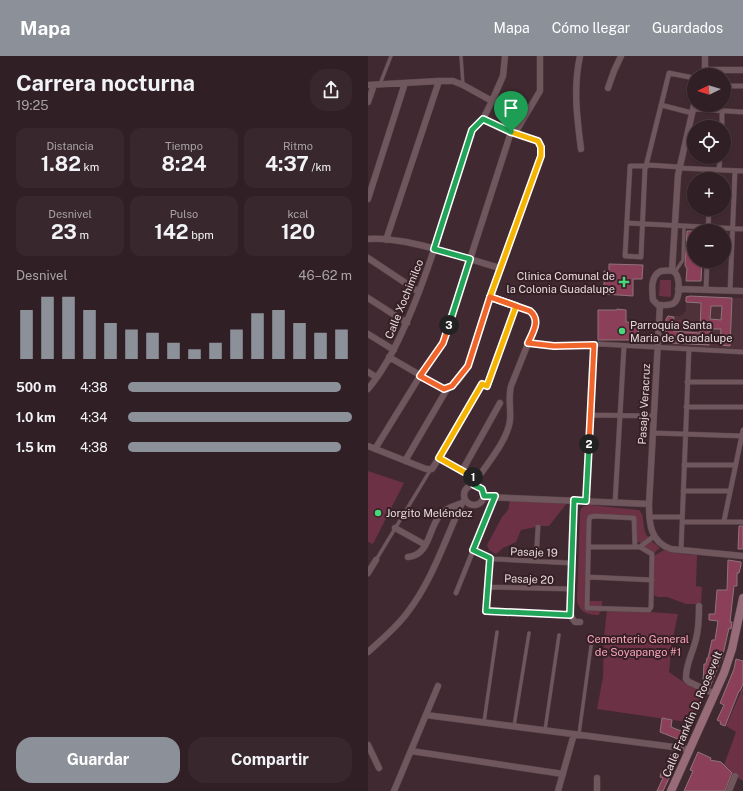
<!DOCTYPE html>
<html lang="es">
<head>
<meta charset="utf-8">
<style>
	body { margin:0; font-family:"Public Sans",sans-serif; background:#38272c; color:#f1f3f6; height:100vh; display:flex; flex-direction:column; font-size:15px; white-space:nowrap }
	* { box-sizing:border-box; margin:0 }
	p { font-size:13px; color:#a8a2a6 }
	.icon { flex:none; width:22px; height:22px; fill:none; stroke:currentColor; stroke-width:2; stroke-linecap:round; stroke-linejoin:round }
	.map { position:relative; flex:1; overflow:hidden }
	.drawer { display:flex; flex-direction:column; background:#301f24; width:368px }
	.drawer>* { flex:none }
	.needle { width:26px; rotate:265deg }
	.controls { position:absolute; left:319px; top:12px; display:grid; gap:8px }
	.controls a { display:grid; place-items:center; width:44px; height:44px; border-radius:50%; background:#301f24; box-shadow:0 1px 3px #0004,0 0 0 1px #4b3d41; font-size:20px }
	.pin { position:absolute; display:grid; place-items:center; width:34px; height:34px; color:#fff; margin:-41px -17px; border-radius:50% 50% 50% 0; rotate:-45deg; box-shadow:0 0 4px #0007 }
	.pin .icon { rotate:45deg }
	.km { position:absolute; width:20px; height:20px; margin:-10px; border-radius:50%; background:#222; color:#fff; font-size:11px; line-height:20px; text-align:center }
	.round { display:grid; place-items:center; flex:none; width:42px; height:42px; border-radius:16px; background:#38272c }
	.summary { display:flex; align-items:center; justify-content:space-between; height:68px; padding:0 16px }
	h1 { font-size:22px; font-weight:700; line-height:30px }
	.metrics { display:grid; grid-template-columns:repeat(3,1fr); gap:6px; height:68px; padding:4px 16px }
	.metrics div { display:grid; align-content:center; border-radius:10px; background:#38272c; text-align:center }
	.metrics b { font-size:20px; font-weight:700 }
	.metrics small { font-size:11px; font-weight:400 }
	.metrics p { font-size:11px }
	.chart { height:112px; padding:8px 16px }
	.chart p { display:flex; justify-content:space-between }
	.chart svg { width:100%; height:72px; margin-top:4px; stroke:#8c9099; stroke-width:6 }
	.action { display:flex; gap:8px; margin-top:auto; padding:8px 16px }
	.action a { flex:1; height:46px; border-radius:16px; background:#8c9099; color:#fff; font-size:16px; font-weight:700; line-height:46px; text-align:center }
	.action a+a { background:#38272c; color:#f1f3f6 }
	ul { padding:0 16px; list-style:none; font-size:13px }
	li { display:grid; grid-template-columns:64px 48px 1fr; align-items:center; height:30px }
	li i { height:10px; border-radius:5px; background:#8c9099 }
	header { display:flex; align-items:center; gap:24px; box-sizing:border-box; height:56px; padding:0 20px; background:#8c9099; color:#fff }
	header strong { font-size:19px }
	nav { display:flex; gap:22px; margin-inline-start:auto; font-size:14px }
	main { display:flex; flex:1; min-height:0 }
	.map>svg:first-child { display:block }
</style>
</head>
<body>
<header>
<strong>Mapa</strong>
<nav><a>Mapa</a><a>Cómo llegar</a><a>Guardados</a></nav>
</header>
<main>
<section class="drawer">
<div class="summary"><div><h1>Carrera nocturna</h1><p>19:25</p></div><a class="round"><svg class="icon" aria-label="share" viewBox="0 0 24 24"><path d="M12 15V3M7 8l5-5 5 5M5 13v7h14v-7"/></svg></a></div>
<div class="metrics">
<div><p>Distancia</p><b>1.82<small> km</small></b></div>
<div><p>Tiempo</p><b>8:24</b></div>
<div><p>Ritmo</p><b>4:37<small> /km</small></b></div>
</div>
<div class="metrics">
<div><p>Desnivel</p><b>23<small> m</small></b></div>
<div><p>Pulso</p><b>142<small> bpm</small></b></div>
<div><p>kcal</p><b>120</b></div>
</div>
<div class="chart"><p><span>Desnivel</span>46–62 m</p>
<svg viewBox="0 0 160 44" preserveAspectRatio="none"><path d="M5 44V14M15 44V6M25 44V6M35 44V14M45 44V22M55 44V26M65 44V28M75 44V34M85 44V38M95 44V34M105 44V26M115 44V16M125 44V14M135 44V22M145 44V28M155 44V26"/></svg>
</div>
<ul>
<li><b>500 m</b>4:38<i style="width:95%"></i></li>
<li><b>1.0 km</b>4:34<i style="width:100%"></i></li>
<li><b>1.5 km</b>4:38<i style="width:95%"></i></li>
</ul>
<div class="action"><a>Guardar</a><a>Compartir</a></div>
</section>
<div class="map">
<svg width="375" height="735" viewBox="0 0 375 735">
	<rect width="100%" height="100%" fill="#402930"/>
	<path fill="#4f313a" d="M320,240L375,242V293L297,289L298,262L300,260H312L315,258L318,255V243Z"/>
	<path fill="#6c3144" d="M292,224H303V239L302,241L291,240Z
		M309,264L327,265L326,274L308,273Z
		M0,415L36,427L5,488L0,486Z
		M142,444L199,447L181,470H173L153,474L148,486L135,492L128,498L121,494L119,489L134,461L140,454Z
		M221,449L271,454C277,459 274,470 278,478C281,483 287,488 292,492L285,498L271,486L266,484V467L261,463H223L221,545H234V556H232L231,559C220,559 213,557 209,546L212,457C213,451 215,450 221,449Z
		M296,494L313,498L329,499L328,530L334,531L333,548H318L299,541H290L285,539L286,500Z
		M239,553L279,555L282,556L310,558L304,587L301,616L314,625L338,637L325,667L229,653L235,621L236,581Z
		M375,631V725L360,715L361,713L356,709L368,676L358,670Z"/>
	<path fill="#8b3f58" stroke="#8f747b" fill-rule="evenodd" d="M319,175H326V205H334L333,225H318L319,213L317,209Z
		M241,208L275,209L274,223H265V240L236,238V215H241Z
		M322,240L364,242L362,290L352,289L353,273H342L341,289L303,287V281H297L298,263L300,260L306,261L305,275L332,277L333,247L318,246V241ZM343,250H354L353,264L342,263Z
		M249,253L258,254V266L271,267L270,284L279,285L278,287L262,286V284H230V254H249Z
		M371,470H375V493H370Z
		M360,504L373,506V509L371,517H369V530H366L362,566H364L363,573L361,572L354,603H353L342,631L337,628V626H335L336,608H338L339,602H340L344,584H347L350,565L341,564V558H347L349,534H359Z
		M368,603L375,605V628L372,635H371L357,670L352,668L353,666L349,664L356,649L352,647L366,613Z
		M294,662L304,664L303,671L318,677L315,685L292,676Z
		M330,696L343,702L342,704L353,706L364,717L357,735H316L325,715L322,714Z
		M303,698L311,701L295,735H289L295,722L292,721L294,714L300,716L305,704L301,702Z"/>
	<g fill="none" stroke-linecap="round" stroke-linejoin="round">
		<defs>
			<path id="service" d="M93,0L95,29
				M12,28L23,0
				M307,216L315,204L316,173
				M8,504L63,413
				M116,666L129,576
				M146,670L161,577
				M177,674L191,579
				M211,678L224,583"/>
			<path id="pedestrian" d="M356,30H375
				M293,49L324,57
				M325,53L375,56
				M354,71V55
				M311,111L280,109L277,112L273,201L257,200L262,110H278L301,17L326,22
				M311,112L375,115
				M351,114L352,101
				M343,123V114
				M259,167L375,173
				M340,175L341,153
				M338,234L339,205
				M362,235L367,115
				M160,287L186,290L231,288L375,296
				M319,326H375
				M318,351H375
				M223,359L286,360
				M285,377L375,380
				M316,409H367
				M315,435H362
				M218,445L226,289
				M247,447L256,290
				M281,461H314
				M356,465L375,374
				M314,466H375
				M221,491H272L284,498L283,551L281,554L219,552L221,464L222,461L227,460L266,462L267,491
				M272,491L286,480
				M105,494L126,503L203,507
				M313,495L321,293
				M122,502L118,555L202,559
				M168,505L170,471
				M220,521L284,524
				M119,531L202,533
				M88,537L127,440"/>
			<path id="minor" d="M212,0C205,31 209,62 213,93
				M337,14H375
				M335,19L337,14V0
				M0,29L71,25H85L95,29L124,45
				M240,32L246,15L253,0
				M0,46L6,29
				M147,77L172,35V0
				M0,143L37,27
				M0,183C41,181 92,201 132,212
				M18,184L71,25
				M0,202L51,236
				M293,215C296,215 302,214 305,215C313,219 312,243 306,247C302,250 294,249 290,249L285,244C284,234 282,220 293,215Z
				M304,215L310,119L326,49
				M310,233L375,235
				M0,242L39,267
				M292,249L281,448C281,467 282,486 303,493L375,500
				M0,278L26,294
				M21,301L76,333C88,331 94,319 100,310L132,212L173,100V91L170,85L143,76L115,63
				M0,316L8,321
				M0,333C20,309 33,280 45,251C69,193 84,133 104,74L115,63L124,45L135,20L137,0
				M0,390L58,413H64L71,402L114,327L119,330L148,250
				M7,393L52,320L75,287L143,76
				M71,402L108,424
				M37,405L79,333
				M94,415L132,347
				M96 439a10 10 0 1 1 20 0a10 10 0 1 1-20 0Z
				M106,429L107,426C118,409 140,384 142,364C143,353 140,342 143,330L167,270C168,263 167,260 162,255L122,241
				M116,441L281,448
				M206,444L202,556L204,562L207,566H212
				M27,472L54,487
				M40,501C62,499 60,473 72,459C78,452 86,450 94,447
				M0,517L8,504
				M331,550C331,561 331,572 328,583C325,596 317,610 318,623L321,626L347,638
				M0,596C13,584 28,572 39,557C64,525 77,484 94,447L97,444
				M58,659L321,693
				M0,689L11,712
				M43,695L195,718
				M26,735L70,630
				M190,735L206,678
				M229,735V722
				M361,735L367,720"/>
			<path id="secondary" d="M303,735L356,617L364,593L375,542"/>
		</defs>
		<use href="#service" stroke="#58464b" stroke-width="4"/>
		<use href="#pedestrian" stroke="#58464b" stroke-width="5.5"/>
		<use href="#minor" stroke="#58464b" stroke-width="7"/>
		<use href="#secondary" stroke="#58464b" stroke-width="9"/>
		<use href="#service" stroke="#70565d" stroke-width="3"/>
		<use href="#pedestrian" stroke="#70565d" stroke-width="4.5"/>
		<use href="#minor" stroke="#70565d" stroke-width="6"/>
		<use href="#secondary" stroke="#976b77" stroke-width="8"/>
	</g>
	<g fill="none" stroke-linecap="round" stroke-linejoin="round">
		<defs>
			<path id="split-1" d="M105,421L71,402L114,328L119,330L148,250L122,241L173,100V91L170,85L143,76"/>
			<path id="split-2" d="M105,421L108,424L106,429L114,433L116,440H127L105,494L122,502L118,555L202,559L206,444L218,445L221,388"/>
			<path id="split-3" d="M81,269L75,287L52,320L76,333L84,330L100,310L122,241L162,255C173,264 165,276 160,287L186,290L226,289L221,388"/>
			<path id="split-4" d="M81,269L102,203L66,193L104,74L115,63L143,76"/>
		</defs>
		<use href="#split-1" stroke="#fff" stroke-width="8"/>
		<use href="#split-2" stroke="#fff" stroke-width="8"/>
		<use href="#split-3" stroke="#fff" stroke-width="8"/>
		<use href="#split-4" stroke="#fff" stroke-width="8"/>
		<use href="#split-1" stroke="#f5b400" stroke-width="5"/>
		<use href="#split-2" stroke="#22a559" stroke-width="5"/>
		<use href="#split-3" stroke="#f0652b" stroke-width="5"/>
		<use href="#split-4" stroke="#22a559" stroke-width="5"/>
	</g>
	<g fill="#48d779" stroke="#352026" stroke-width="1.5">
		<path d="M254 220h4v4h4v4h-4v4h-4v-4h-4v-4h4z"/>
		<circle cx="254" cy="275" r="4"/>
		<circle cx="10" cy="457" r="4"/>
	</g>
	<g text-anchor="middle" stroke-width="4" stroke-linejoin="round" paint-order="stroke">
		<g font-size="11" fill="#e8d9dd" stroke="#352026" text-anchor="start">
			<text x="247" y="224" text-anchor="end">Clinica Comunal de<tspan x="247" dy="13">la Colonia Guadalupe</tspan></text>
			<text x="262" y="273">Parroquia Santa<tspan x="262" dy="13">Maria de Guadalupe</tspan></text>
			<text x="18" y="461">Jorgito Meléndez</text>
		</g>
		<g font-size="11" fill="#e8d9dd" stroke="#352026">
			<text transform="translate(36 243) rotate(-68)" y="4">Calle Xochimilco</text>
			<text transform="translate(276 348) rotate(-87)" y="4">Pasaje Veracruz</text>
			<text transform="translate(166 496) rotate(2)" y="4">Pasaje 19</text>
			<text transform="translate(161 523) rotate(2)" y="4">Pasaje 20</text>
			<text transform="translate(324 658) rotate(-67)" y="4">Calle Franklin D. Roosevelt</text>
		</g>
		<g font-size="11" fill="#fca4bd" stroke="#352026">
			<text x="270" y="587">Cementerio General<tspan x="270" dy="13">de Soyapango #1</tspan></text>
		</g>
	</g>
</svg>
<div class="controls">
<a><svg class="needle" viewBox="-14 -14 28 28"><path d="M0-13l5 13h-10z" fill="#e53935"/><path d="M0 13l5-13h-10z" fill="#a8a2a6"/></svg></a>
<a><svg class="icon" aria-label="locate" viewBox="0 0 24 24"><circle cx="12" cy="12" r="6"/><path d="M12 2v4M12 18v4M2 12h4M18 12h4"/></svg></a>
<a>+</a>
<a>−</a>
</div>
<div class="pin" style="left:143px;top:76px;background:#1e9e55"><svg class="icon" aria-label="arrive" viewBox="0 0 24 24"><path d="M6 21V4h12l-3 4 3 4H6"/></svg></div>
<b class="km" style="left:105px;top:421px">1</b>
<b class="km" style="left:221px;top:388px">2</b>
<b class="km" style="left:81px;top:269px">3</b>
</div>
</main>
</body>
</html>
